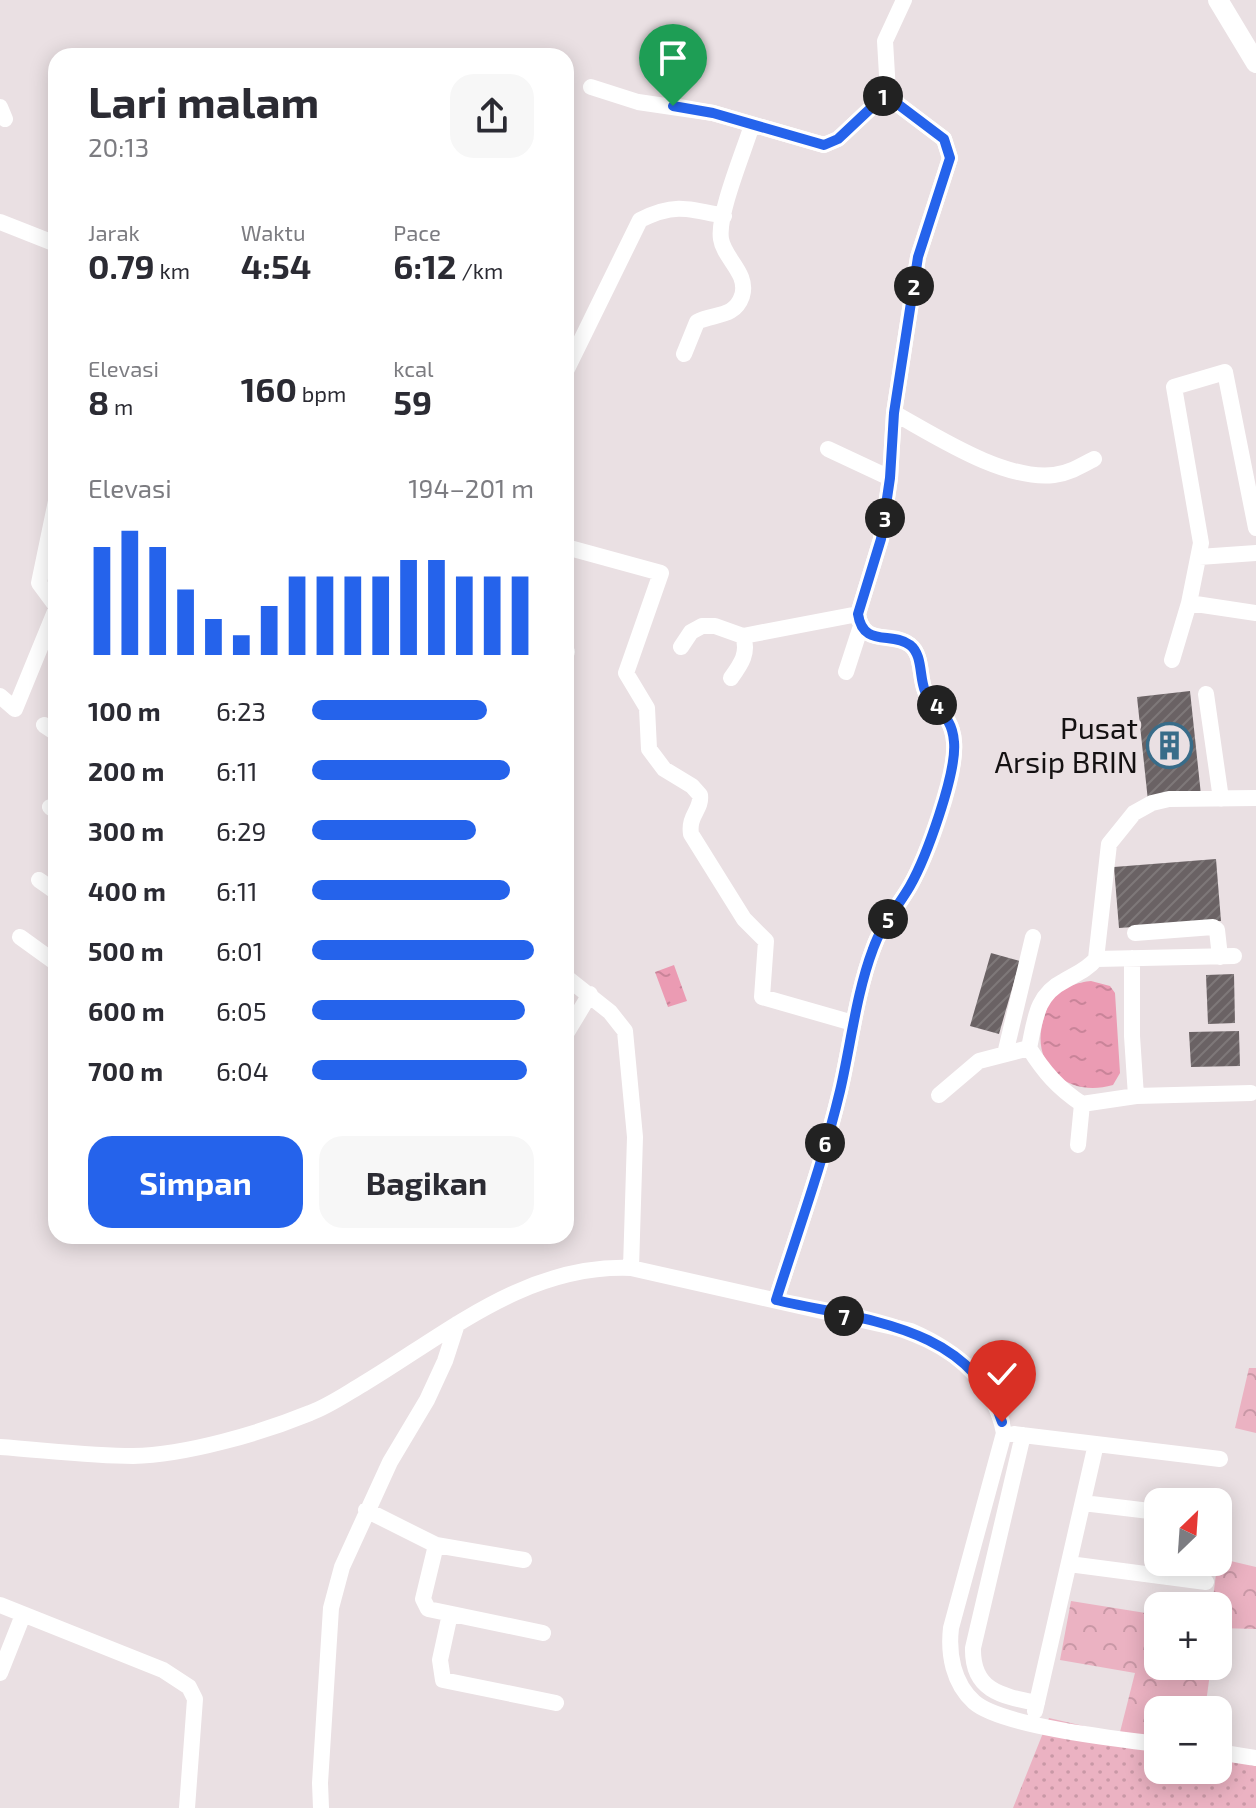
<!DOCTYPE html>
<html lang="id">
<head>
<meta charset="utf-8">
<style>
	body { margin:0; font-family:"Exo 2",sans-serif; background:#f7f7f7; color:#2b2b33; height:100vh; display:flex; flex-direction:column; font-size:30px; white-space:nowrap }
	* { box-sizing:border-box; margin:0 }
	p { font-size:26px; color:#7c7c81 }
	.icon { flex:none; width:44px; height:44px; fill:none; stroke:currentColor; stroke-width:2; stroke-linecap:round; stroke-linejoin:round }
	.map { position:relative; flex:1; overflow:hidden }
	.sheet { position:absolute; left:48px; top:48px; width:526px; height:1196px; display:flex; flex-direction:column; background:#fff; border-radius:24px; box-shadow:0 4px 20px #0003 }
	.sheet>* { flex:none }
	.needle { width:52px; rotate:25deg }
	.tools { position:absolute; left:1144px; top:1488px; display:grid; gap:16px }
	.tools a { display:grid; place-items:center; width:88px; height:88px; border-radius:16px; background:#fff; box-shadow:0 4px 20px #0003; font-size:40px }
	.pin { position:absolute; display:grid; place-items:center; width:68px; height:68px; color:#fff; margin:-82px -34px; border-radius:50% 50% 50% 0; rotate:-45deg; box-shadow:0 0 8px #0007 }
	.pin .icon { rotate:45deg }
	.km { position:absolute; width:40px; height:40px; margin:-20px; border-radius:50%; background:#222; color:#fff; font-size:22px; line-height:40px; text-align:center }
	.round { display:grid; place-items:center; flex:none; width:84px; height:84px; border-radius:24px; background:#f7f7f7 }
	.summary { display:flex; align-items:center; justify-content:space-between; height:136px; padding:0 40px }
	h1 { font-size:44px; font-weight:700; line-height:60px }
	.figures { display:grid; grid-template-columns:repeat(3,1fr); gap:12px; height:136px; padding:8px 40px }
	.figures div { display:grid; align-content:center }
	.figures b { font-size:34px; font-weight:700 }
	.figures small { font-size:22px; font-weight:400 }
	.figures p { font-size:22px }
	.chart { height:224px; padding:16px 40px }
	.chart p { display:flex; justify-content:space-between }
	.chart svg { width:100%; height:144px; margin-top:8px; stroke:#2563eb; stroke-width:6 }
	.action { display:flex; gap:16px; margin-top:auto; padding:16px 40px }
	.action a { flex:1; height:92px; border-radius:24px; background:#2563eb; color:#fff; font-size:32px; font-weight:700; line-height:92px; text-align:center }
	.action a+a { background:#f7f7f7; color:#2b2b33 }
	ul { padding:0 40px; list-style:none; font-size:26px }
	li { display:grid; grid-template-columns:128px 96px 1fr; align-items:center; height:60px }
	li i { height:20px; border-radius:10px; background:#2563eb }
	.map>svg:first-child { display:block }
</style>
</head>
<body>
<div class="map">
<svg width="1256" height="1808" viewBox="0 0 1256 1808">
	<defs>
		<pattern id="grass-dots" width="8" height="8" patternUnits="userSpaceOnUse" patternTransform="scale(2)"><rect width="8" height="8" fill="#ebb2c2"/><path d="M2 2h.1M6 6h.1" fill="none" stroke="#c998a6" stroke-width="1.8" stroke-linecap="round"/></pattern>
		<pattern id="forest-crowns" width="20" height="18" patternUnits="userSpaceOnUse" patternTransform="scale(2)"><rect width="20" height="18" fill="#ebb2c2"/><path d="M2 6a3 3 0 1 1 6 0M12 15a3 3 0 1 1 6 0" fill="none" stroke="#c998a6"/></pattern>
		<pattern id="water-ripples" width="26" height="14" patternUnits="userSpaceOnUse" patternTransform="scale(2)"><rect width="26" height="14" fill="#eb9bb3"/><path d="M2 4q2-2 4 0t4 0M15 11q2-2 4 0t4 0" fill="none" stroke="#c98499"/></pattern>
		<pattern id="building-hatch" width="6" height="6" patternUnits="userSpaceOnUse" patternTransform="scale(2)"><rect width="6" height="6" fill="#6a6264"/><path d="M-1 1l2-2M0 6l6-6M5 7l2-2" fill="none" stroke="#7e7879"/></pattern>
	</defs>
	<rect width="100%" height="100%" fill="#eae0e3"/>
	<path fill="url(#grass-dots)" d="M1049,1718L1158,1743V1770H1218V1754L1256,1760V1808H1013Z"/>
	<path fill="url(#forest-crowns)" d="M1249,1368H1256V1433L1235,1428Z
		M1218,1558L1256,1567V1629L1218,1628V1606H1212Z
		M1071,1601L1158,1615V1666H1211L1205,1710H1158V1743L1119,1736L1135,1673L1060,1660Z"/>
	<path fill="url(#water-ripples)" d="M674,965L687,1001L668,1007L655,972Z
		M1091,981L1110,986L1115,993L1120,1073L1113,1085C1066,1099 1027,1063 1045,1015C1046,1010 1048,1001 1051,997C1058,988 1080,982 1091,981Z"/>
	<path fill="url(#building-hatch)" d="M1190,691L1201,795L1148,801L1137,697Z
		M1216,859L1221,921L1119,928L1114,867Z
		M991,953L1020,961L999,1034L970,1026Z
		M1234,974L1235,1023L1208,1024L1206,975Z
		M1239,1031L1240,1066L1191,1067L1189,1032Z"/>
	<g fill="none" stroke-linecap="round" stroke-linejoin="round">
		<path stroke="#fff" stroke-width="16" d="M591,87L638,102L713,113L824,145L838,139L888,92
			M0,107L5,119
			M0,222L56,244
			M684,354L697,322C713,313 734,319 742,296C749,273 724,259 721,239C717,215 744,151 752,125
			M566,371L640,220C673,203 688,208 724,216
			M894,413C936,436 1004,481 1054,475C1069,473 1081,466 1094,459
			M828,449L890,478
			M56,501L39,583L56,606
			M566,547L661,573L626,673L647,708L649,749L664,769L692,786L700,795C702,810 688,815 691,834L744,919L766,941L762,997L853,1023
			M1199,557L1256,553
			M1189,603L1256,613
			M681,647L691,632L702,626H715L743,636L858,614
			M566,651L567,652
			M1172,660L1189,603L1201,543L1174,387L1225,372L1256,528
			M846,672L861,626
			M731,678C741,664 749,653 743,636
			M1206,694L1221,799
			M0,696L15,709L56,609
			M44,725L56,733
			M50,807L56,811
			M39,880L56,892
			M1135,933L1213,927L1217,930L1220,957
			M20,937L56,963
			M1132,958V1036L1136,1096L1251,1093
			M1096,959L1234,956
			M566,977L610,1012L625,1031L635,1137L631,1268
			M566,1034L590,994
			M1029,1048C1044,1072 1058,1088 1082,1104L1136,1096
			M1005,1054L1033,937
			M939,1095L979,1061L1029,1048C1035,1020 1036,995 1064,981C1076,974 1088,969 1096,959L1109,844L1134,813L1152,803L1169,799L1256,798
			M1078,1145L1082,1104
			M776,1300C798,1231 823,1162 840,1091C851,1044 856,994 873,949C881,925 898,907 910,886C927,856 957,776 954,742C952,712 932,710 925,691C919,677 923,655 910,645C892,630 863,648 858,614L881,539L890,478L894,413L918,257L950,158L944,139L899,105L888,92L885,41L904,0
			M1014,1434L1220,1459
			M1023,1435L973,1648C972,1691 1002,1696 1037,1703
			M0,1447C44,1450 89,1456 133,1456C186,1455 261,1433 310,1413C329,1406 346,1394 363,1384C448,1333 526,1264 631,1268L911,1331C957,1351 994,1381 1004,1433L951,1628C948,1654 953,1683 974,1702C1001,1726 1118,1739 1158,1744
			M1083,1503L1158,1512
			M366,1510L436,1545L423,1599L428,1609L543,1633
			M436,1545L524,1560
			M1069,1564L1206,1582
			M0,1605L163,1670L189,1687L195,1699L187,1808
			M450,1614L440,1660L443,1680L556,1703
			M0,1673L23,1615
			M1035,1711L1096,1444
			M1218,1752L1256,1758
			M321,1808L320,1783L331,1608L342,1567L390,1462L427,1400L445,1361L457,1324"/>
		<path stroke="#fff" stroke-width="20" d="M1218,0L1256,63"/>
	</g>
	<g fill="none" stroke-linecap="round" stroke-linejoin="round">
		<defs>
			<path id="route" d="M673,106L713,113L824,145L838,139L888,92L899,105L944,139L950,158L918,257L894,413L890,478L881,539L858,614C863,648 892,631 910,645C923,655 919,677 925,691C932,710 952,712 954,742C957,773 926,858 910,886C898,907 881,925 873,949C856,994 851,1044 840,1091C823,1162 798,1231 776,1300C861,1320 971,1325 1002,1422"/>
		</defs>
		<use href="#route" stroke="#fff" stroke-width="16"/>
		<use href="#route" stroke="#2563eb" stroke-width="10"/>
	</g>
	<defs>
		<symbol id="building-ring" viewBox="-11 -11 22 22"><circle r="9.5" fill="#eae0e3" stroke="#386c89" stroke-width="1.5"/><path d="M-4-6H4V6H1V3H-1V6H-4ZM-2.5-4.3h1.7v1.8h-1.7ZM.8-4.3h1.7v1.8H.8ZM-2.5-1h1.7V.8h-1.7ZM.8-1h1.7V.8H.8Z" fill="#386c89"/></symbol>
	</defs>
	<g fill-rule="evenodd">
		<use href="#building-ring" x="1144" y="720" width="51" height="51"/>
	</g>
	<g text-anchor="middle" stroke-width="8" stroke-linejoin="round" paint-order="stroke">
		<g font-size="30" fill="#141112" stroke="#eae0e3" text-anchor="end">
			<text x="1138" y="739">Pusat<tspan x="1138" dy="34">Arsip BRIN</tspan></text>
		</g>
	</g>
</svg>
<div class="tools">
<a><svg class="needle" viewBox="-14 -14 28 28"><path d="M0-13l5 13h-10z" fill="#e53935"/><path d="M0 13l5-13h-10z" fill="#7c7c81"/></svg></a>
<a>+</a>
<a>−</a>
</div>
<div class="pin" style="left:673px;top:106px;background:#1e9e55"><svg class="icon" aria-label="arrive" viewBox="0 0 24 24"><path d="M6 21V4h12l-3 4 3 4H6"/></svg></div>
<div class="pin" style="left:1002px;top:1422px;background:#d93025"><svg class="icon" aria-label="check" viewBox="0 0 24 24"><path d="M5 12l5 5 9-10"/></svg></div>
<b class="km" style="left:883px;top:96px">1</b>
<b class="km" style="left:914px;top:286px">2</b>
<b class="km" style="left:885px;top:518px">3</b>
<b class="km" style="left:937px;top:705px">4</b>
<b class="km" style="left:888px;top:919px">5</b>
<b class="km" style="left:825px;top:1143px">6</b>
<b class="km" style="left:844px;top:1316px">7</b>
<section class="sheet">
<div class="summary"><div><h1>Lari malam</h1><p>20:13</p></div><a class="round"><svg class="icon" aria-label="share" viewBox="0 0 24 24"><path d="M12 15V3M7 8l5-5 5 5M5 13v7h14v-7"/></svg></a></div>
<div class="figures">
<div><p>Jarak</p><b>0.79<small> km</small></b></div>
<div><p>Waktu</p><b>4:54</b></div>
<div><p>Pace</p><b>6:12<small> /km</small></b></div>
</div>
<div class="figures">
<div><p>Elevasi</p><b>8<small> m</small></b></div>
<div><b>160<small> bpm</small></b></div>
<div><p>kcal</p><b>59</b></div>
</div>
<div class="chart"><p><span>Elevasi</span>194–201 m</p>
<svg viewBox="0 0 160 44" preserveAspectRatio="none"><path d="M5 44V11M15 44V6M25 44V11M35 44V24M45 44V33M55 44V38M65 44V29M75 44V20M85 44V20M95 44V20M105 44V20M115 44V15M125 44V15M135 44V20M145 44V20M155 44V20"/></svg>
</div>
<ul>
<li><b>100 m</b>6:23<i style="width:79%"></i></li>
<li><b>200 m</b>6:11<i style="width:89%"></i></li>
<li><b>300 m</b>6:29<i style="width:74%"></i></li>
<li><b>400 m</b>6:11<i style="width:89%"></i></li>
<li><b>500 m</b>6:01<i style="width:100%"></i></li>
<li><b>600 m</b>6:05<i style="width:96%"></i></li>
<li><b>700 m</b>6:04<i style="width:97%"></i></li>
</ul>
<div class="action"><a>Simpan</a><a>Bagikan</a></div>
</section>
</div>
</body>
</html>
